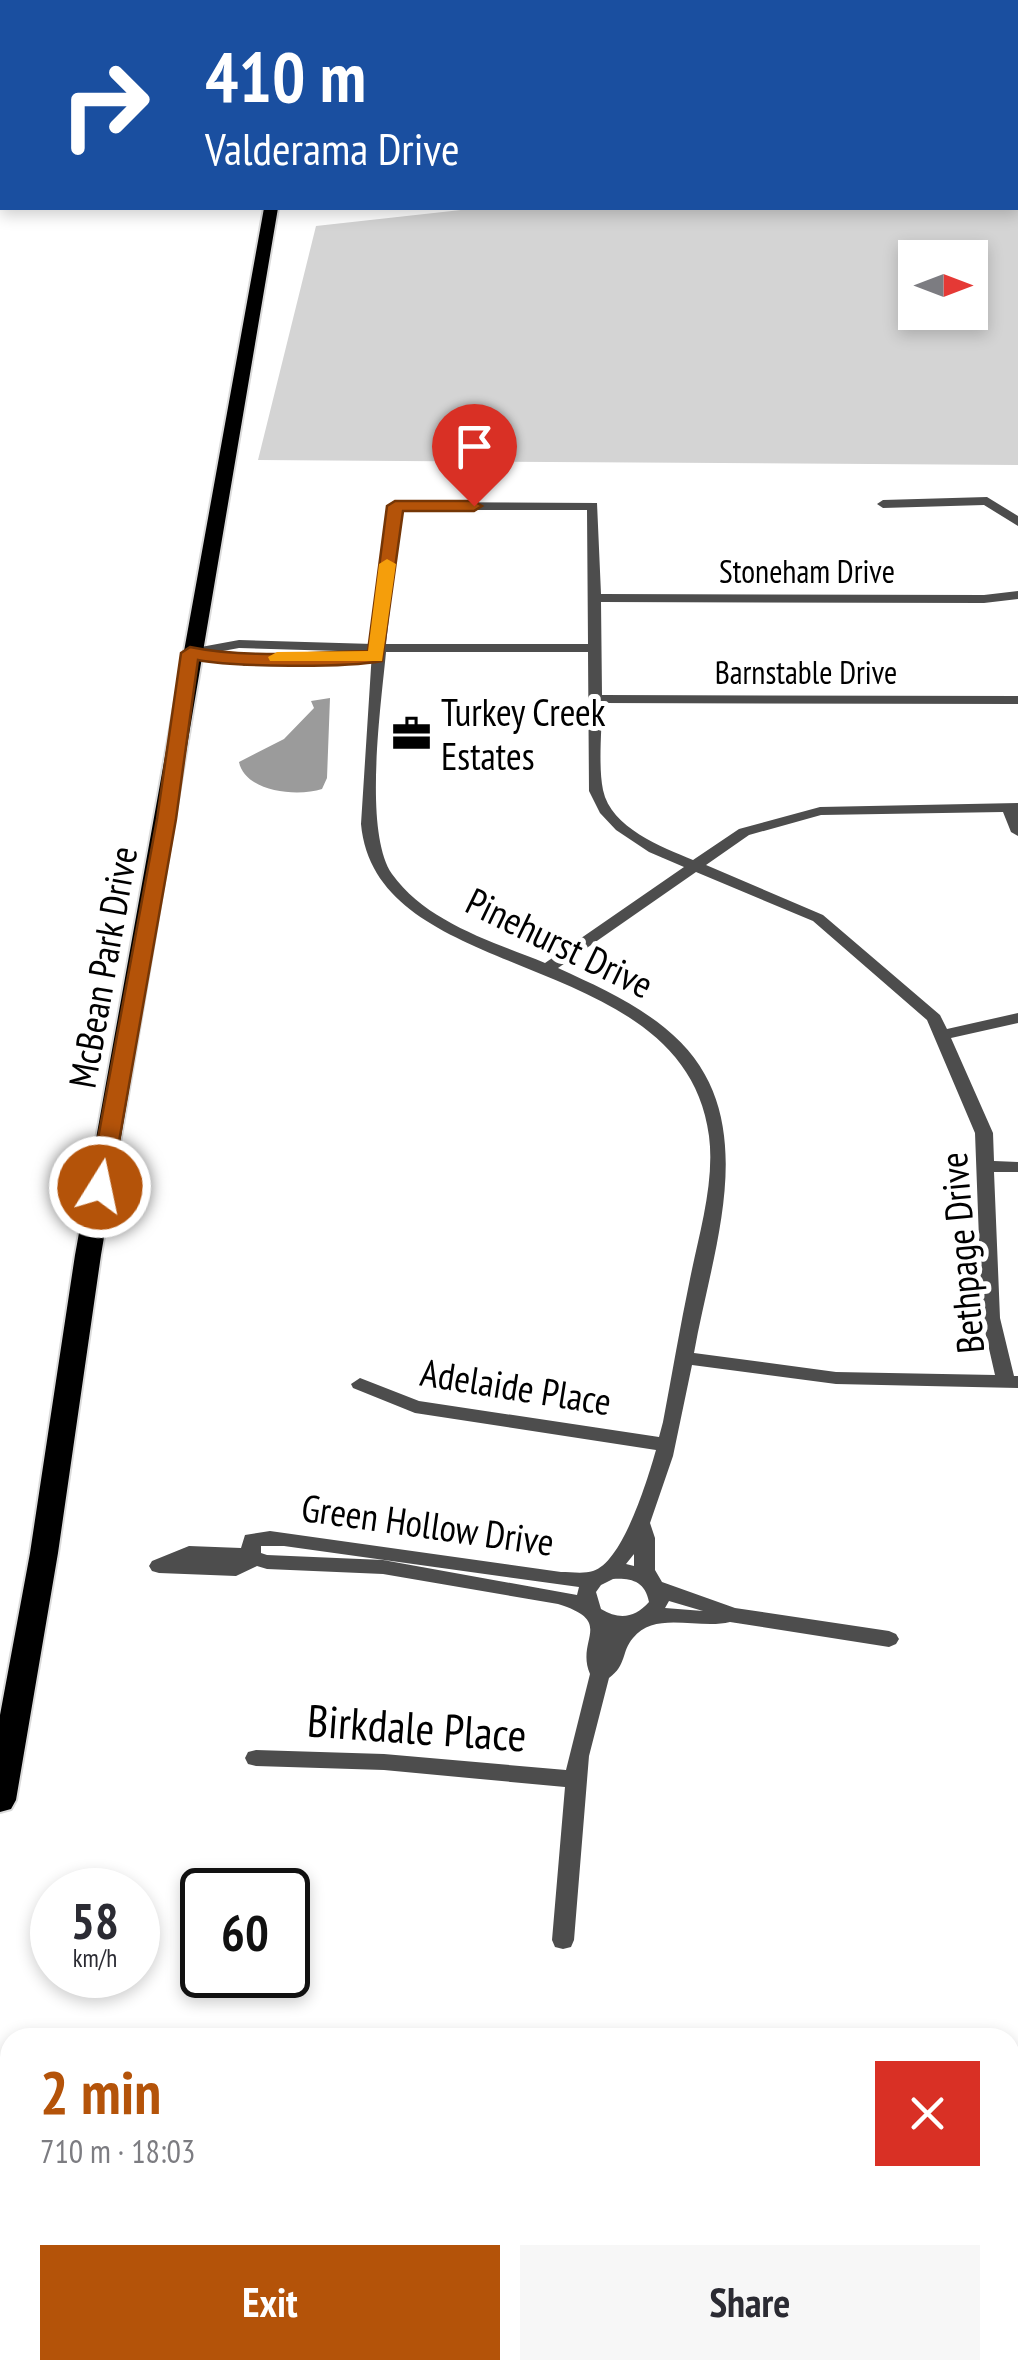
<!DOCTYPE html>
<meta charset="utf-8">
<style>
body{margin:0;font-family:"PT Sans Narrow",sans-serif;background:#f7f7f7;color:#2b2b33;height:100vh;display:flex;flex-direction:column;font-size:38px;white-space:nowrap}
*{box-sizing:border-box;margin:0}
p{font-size:32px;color:#7c7c81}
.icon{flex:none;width:55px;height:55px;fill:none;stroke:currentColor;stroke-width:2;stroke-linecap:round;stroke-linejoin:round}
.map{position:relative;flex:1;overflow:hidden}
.sheet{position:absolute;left:0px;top:2028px;width:1020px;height:352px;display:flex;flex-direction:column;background:#fff;border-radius:30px 30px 0 0;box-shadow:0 5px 15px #0003}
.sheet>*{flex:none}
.top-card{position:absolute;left:0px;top:0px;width:1020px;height:210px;box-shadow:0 5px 15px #0003;background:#1a4fa0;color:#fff;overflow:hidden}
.needle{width:65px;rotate:90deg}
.fabs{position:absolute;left:898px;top:240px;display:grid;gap:20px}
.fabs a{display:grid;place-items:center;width:90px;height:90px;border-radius:0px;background:#fff;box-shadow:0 5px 15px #0003;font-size:50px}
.speed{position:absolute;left:30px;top:1868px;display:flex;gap:20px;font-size:50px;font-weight:700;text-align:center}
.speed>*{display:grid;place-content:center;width:130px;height:130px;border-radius:50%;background:#fff;box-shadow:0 5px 15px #0003;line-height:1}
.speed small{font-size:25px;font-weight:400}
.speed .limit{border:5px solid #111;border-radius:15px;background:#fff;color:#111}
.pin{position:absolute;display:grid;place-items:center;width:85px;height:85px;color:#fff;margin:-102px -42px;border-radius:50% 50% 50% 0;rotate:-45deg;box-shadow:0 0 10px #0007}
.pin .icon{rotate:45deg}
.me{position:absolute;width:110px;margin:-55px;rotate:10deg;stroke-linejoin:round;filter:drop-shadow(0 0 8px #0008)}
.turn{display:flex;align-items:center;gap:35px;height:210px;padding:0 40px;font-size:45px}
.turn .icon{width:130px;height:130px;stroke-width:2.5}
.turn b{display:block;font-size:70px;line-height:85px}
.round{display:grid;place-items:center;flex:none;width:105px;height:105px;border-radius:0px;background:#f7f7f7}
.headline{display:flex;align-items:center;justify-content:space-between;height:170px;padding:0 40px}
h1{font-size:60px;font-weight:700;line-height:75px;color:#b45309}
.cta{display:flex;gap:20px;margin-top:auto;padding:20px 40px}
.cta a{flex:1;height:115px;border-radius:0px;background:#b45309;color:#fff;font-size:40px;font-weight:700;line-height:115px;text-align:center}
.cta a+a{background:#f7f7f7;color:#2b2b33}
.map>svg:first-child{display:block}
</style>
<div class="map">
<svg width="1018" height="2379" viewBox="0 0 1018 2379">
<rect width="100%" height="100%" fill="#fff"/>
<path fill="#d4d4d4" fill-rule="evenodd" d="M 1018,175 L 1018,465 L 258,460 L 316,226 L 479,208 L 1018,208 ZM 915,258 L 970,258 L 970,312 L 915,312 Z"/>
<path fill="#9b9b9b" d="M 330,698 L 327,778 L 322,789 C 297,797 245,792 239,762 L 284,739 L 314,708 L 311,701 Z"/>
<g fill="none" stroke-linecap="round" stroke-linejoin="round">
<defs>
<path id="major" d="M 264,208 L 278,208 L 101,1255 L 58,1553 L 16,1800 L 11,1809 L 0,1812 L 0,1715 L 30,1553 L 75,1255 Z"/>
</defs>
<use href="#major" stroke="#dbdbdb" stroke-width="4"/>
<path fill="#4d4d4d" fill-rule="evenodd" d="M 414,0 L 427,0 L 428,2 L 417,2 Z
M 766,0 L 774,0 L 775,2 L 767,2 Z
M 885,0 L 895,0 L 896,2 L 887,2 Z
M 990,0 L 1000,0 L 1001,2 L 992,2 Z
M 0,49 L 2,49 L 2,55 L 0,55 Z
M 987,497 L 1018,516 L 1018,526 L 984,505 L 883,508 L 877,504 L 883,500 Z
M 395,502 L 597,503 L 601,594 L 984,595 L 1018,591 L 1018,599 L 984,603 L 601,602 L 602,695 L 1018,696 L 1018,704 L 602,703 C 602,729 598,765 603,790 C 611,828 662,847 693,860 L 739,829 L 820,807 L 1018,803 L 1018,836 L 1011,832 L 1003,812 L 821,815 L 749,835 L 706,865 L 823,915 L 940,1015 L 947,1029 L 1018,1013 L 1018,1023 L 951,1038 L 993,1133 L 994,1161 L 1018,1162 L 1018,1172 L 994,1172 L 1000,1318 L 1014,1376 L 1018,1376 L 1018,1388 L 836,1384 L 692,1365 L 673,1456 L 650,1523 L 655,1538 L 655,1570 L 662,1582 L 735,1608 L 889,1631 L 896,1634 L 899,1639 L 896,1644 L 889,1647 L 730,1622 C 699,1630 655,1610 633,1638 C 621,1652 627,1665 609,1678 L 589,1756 L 574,1940 L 571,1947 L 563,1949 L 555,1947 L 552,1940 L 565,1787 L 384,1770 L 256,1766 L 248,1764 L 245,1758 L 248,1752 L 256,1750 L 384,1754 L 566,1770 L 590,1674 C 575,1639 616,1622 558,1604 L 383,1574 L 267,1569 L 257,1566 L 236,1576 L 159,1573 L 152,1571 L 149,1566 L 152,1561 L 189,1546 L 241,1548 L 245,1535 L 270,1531 L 561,1572 C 571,1572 584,1574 593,1571 C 623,1562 648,1478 656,1450 L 415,1413 L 353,1388 L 351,1384 L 360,1378 L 419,1401 L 659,1437 L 663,1422 C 672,1374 680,1327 690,1279 C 699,1234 715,1182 709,1136 C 684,944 376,989 361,824 L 372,652 L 239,648 L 190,657 L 183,653 L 190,649 L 239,640 L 373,644 L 389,506 ZM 401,510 L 587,510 L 588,644 L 386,644 ZM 386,652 L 588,652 L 589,791 L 600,813 L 616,830 L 649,852 L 684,867 L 545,963 C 493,942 426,922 392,874 C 363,831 381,706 386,652 ZM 696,872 L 813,921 L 927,1020 L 975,1133 L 982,1318 L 995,1375 L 836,1372 L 694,1353 C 713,1244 768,1111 665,1028 C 633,1002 595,985 558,968 ZM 261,1546 L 284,1546 L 579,1587 L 577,1595 L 383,1560 L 267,1555 L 261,1553 ZM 634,1553 L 634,1566 L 626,1564 L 634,1554 ZM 613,1579 C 631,1578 645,1581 649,1602 C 635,1618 619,1620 601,1609 L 596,1592 L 601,1585 ZM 669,1601 L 703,1611 L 665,1608 Z
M 259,653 L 317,653 L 324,657 L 317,661 L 260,661 L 244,666 L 237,662 Z"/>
<use href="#major" fill="#000" fill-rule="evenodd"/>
</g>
<path fill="#b45309" stroke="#753606" stroke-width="2.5" d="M 395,501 L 474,501 L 482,506 L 474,511 L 403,511 L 382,661 C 344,668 235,667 198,660 L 176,819 L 111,1187 L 108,1192 L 92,1192 L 89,1187 L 157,819 L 181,653 L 190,647 C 248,659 308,652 368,651 L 387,506 Z"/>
<path fill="#f59e0b" d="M 387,559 L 396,564 L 382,661 L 270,661 L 268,657 L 277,652 L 368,651 L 379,564 Z"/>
<defs>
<symbol id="office-bare" viewBox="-9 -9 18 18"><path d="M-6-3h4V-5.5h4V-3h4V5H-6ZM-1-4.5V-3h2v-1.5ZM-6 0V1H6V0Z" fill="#000" stroke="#fff" stroke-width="2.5" paint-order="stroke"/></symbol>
</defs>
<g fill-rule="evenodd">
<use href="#office-bare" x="384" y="706" width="55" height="55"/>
</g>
<g text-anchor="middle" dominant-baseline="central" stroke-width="10" stroke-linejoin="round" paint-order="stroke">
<g font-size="32" fill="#000" stroke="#fff">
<text x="807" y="571">Stoneham Drive</text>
<text x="806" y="672">Barnstable Drive</text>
</g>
<g font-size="38" fill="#000" stroke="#fff" text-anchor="start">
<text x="441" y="711">Turkey Creek<tspan x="441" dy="44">Estates</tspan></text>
</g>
<g font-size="38" fill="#000" stroke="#fff">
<text transform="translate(560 942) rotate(26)">Pinehurst Drive</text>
<text transform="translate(102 967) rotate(-80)">McBean Park Drive</text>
<text transform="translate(961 1253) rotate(-95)">Bethpage Drive</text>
<text transform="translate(516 1386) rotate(9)">Adelaide Place</text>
<text transform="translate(428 1524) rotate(8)">Green Hollow Drive</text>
</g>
<g font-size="45" fill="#000" stroke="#fff">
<text transform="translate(417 1727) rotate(4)">Birkdale Place</text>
</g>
</g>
</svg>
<div class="fabs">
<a><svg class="needle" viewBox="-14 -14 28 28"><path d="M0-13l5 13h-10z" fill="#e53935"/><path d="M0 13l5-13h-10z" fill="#7c7c81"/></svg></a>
</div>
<div class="speed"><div>58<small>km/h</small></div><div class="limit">60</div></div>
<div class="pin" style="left:474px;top:506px;background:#d93025"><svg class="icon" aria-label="arrive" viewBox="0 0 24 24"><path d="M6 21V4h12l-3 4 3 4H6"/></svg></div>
<svg class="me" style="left:100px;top:1187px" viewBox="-20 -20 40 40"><circle r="17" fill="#b45309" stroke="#fff" stroke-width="3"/><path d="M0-11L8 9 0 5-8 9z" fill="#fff"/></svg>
<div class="top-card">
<div class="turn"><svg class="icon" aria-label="right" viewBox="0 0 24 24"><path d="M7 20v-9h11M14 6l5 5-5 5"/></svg><div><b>410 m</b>Valderama Drive</div></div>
</div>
<section class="sheet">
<div class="headline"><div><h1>2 min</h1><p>710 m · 18:03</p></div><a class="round" style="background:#d93025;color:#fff"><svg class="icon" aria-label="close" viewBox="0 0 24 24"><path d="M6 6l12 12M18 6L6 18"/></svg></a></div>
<div class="cta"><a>Exit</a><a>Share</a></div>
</section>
</div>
